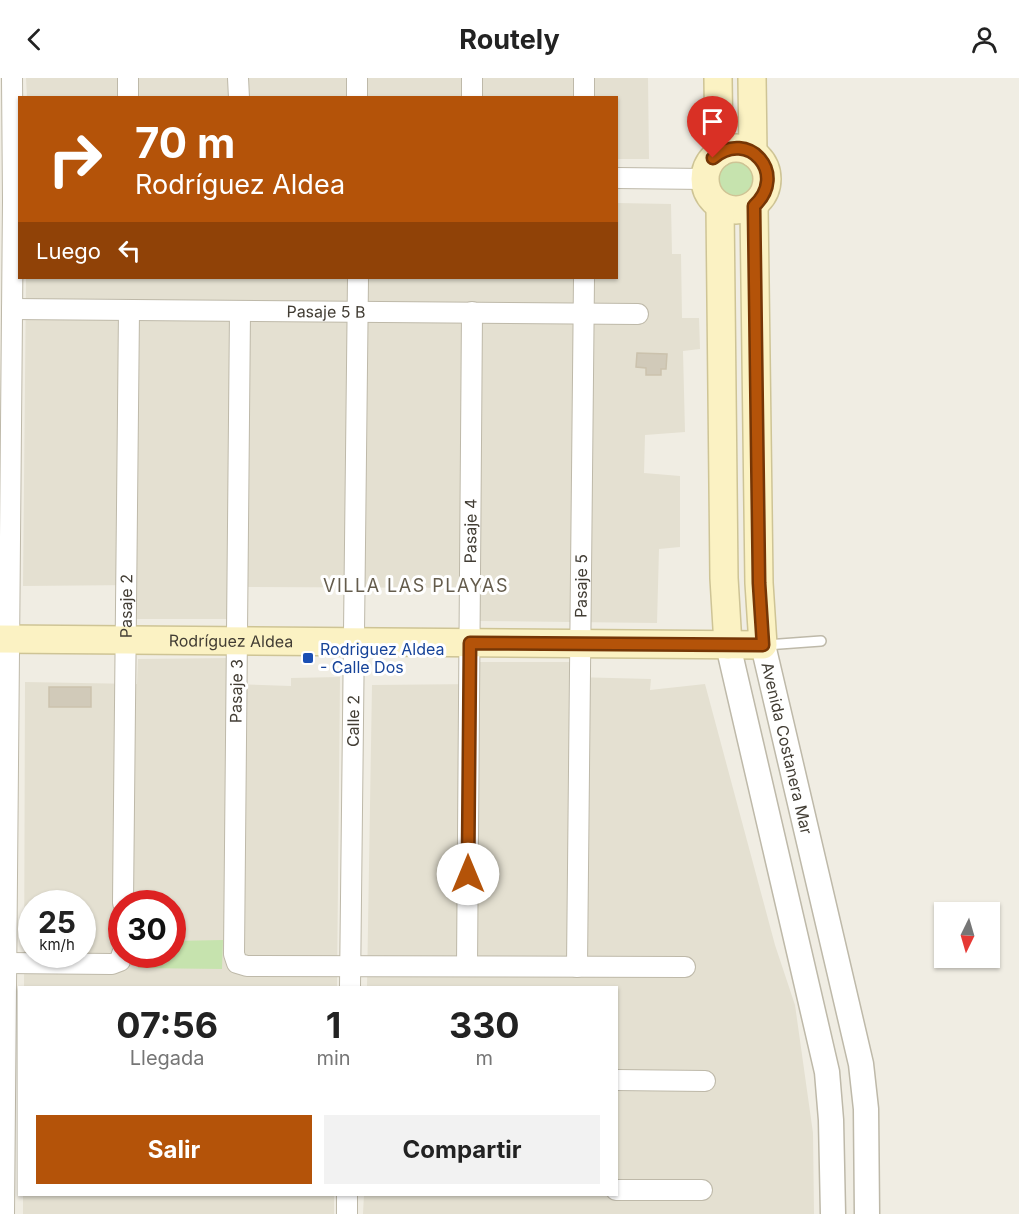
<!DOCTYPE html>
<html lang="es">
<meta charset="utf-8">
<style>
body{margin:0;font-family:Inter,sans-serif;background:#f2f2f2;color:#222;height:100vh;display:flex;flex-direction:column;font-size:22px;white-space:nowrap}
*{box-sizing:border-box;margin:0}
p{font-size:20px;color:#767676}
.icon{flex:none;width:33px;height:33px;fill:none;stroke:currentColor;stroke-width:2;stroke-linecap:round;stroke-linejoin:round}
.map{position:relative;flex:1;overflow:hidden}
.sheet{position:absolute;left:18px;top:908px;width:600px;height:210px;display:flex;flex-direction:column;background:#fff;border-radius:0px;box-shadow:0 2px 4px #0004}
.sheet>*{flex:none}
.banner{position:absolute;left:18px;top:18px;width:600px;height:183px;border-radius:0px;box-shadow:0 2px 4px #0004;background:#b45309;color:#fff;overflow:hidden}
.needle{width:39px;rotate:185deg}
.tools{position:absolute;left:934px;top:824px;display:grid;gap:12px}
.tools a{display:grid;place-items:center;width:66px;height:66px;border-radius:0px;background:#fff;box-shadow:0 2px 4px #0004;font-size:30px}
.speed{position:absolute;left:18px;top:812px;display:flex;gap:12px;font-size:30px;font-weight:700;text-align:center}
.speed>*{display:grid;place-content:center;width:78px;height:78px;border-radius:50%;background:#fff;box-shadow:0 2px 4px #0004;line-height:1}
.speed small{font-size:15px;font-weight:400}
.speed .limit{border:9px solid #d22;background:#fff;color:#111}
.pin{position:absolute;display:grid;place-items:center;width:51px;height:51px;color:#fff;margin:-62px -26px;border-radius:50% 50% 50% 0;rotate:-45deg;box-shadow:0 0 6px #0007}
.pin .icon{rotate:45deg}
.me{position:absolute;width:66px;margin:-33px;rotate:0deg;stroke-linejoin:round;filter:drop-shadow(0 0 4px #0008)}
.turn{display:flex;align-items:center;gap:21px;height:126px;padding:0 18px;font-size:27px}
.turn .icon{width:78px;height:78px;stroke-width:2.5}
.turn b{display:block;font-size:42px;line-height:51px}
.then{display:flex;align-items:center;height:57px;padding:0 18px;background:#0003;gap:12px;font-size:22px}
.eta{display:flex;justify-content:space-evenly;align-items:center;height:102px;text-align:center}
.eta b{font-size:36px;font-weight:700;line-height:42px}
.action{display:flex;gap:12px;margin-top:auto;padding:12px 18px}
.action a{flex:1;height:69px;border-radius:0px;background:#b45309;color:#fff;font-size:24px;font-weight:700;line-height:69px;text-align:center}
.action a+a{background:#f2f2f2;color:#222}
header{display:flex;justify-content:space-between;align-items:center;height:78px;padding:0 18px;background:#fff;font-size:27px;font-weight:700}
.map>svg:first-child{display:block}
</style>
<header><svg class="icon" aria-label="back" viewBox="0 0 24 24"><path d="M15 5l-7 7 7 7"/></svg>Routely<svg class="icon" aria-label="person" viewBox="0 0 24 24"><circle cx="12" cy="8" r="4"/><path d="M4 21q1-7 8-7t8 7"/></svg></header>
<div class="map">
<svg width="1019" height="1136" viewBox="0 0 1019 1136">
<rect width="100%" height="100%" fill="#f0ede3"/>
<path fill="#e4e0d1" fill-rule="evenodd" d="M 26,0 L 648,0 L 649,81 L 617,81 L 616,20 L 27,20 Z
M 617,125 L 671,126 L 672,176 L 681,176 L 682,240 L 699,240 L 700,271 L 683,273 L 685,354 L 645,357 L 644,395 L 680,398 L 680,469 L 659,471 L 657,545 L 477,543 L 477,510 L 231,509 L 231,541 L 135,541 L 136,507 L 23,508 L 26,200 L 616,200 Z
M 231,580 L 230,606 L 291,608 L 291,600 L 340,599 L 337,909 L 24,909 L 25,604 L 137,606 L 138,581 ZM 32,825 L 82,825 L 82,876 L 32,876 ZM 122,825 L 172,825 L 172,876 L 122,876 Z
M 480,584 L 573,584 L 573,599 L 651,601 L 650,612 L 705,606 L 775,867 L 795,927 L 813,1055 L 814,1136 L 363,1136 L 364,1116 L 616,1116 L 616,909 L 367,909 L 372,607 L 479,606 Z
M 23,1116 L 334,1116 L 334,1136 L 23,1136 Z"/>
<path fill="#c6e3ae" d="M714 102a22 22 0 1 1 44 0a22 22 0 1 1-44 0Z
M 223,862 L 222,891 L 138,890 L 137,876 L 172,876 L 173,863 Z"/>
<path fill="#d1cab9" stroke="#cbc2ad" stroke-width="1.5" d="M 637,275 L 667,276 L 666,291 L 661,291 L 661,297 L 646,297 L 646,290 L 636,289 Z
M 49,609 L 91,609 L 91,629 L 49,629 Z"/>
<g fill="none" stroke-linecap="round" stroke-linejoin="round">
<defs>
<path id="service" d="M 766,567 L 821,563"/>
<g id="minor">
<path d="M 128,0 L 128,20"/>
<path d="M 238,0 L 239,20"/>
<path d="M 357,0 L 357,20"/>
<path d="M 472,0 L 472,20"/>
<path d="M 584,0 L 584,20"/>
<path d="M 616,100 L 705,101"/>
<path id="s1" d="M 12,231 L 638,236"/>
<path d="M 240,233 L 234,876 L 237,885 L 247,888 L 685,889"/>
<path id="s2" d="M 123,825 L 129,232"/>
<path d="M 6,885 L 112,886 L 120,883 L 122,876"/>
<path id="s3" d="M 467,888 L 472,234"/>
<path id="s4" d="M 577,889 L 584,200"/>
<path id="s5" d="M 350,909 L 358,200"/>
<path d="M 616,1002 L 705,1003"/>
<path d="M 616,1112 L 702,1112"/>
<path d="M 4,1136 L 13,123 L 12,0"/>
<path d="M 347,1136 L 347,1116"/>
</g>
<g id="tertiary">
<path d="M 728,567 L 827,994 L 831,1042 L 833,1136"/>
<path id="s6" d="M 763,567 L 861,986 L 866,1031 L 867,1136"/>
</g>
<g id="secondary">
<path d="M 718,0 L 719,75"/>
<path d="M 752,0 L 753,75"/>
<circle cx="736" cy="101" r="31"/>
<path d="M 720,128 L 724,500 L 728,567"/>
<path id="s7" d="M 0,561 L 763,567 L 759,505 L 754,128"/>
</g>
</defs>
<use href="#service" stroke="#beb9a9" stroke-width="12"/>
<use href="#minor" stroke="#beb9a9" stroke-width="22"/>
<use href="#tertiary" stroke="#beb9a9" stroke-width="27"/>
<use href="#secondary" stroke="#cec495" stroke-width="30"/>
<use href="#service" stroke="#fff" stroke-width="9"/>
<use href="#minor" stroke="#fff" stroke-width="20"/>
<use href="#tertiary" stroke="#fff" stroke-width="24"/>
<use href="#secondary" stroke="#fbf2c3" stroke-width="27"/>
</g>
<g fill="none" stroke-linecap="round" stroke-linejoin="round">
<defs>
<path id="route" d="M 468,796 L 470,565 L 763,567 L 759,505 L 754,128 C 789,96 748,50 713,80"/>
</defs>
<use href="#route" stroke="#753606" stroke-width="15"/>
<use href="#route" stroke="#b45309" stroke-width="10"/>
</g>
<rect fill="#1a4fb4" stroke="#fff" stroke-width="2" x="302" y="574" width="12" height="12" rx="3"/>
<g text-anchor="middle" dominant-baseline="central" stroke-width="6" stroke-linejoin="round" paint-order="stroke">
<g font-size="16" fill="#423d34" stroke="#fff">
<text stroke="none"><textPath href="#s1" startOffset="314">Pasaje 5 B</textPath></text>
<text stroke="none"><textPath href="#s3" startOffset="435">Pasaje 4</textPath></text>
<text stroke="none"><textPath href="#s4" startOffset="381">Pasaje 5</textPath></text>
<text stroke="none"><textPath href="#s2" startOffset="297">Pasaje 2</textPath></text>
<text stroke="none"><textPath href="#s7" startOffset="231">Rodríguez Aldea</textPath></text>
<text transform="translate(236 613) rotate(-89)">Pasaje 3</text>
<text stroke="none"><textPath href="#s5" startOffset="266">Calle 2</textPath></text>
<text stroke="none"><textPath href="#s6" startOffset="106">Avenida Costanera Mar</textPath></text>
</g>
<g font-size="16" fill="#164399" stroke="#fff" text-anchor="start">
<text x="320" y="571">Rodriguez Aldea<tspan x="320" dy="18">- Calle Dos</tspan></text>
</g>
<g font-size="18" letter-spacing="1.5" fill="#645c4c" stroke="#fff">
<text x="416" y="507">VILLA LAS PLAYAS</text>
</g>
</g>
</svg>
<div class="tools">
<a><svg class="needle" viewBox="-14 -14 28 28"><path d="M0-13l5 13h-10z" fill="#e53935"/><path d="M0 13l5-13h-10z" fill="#767676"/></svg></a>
</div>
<div class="speed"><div>25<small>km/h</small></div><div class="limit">30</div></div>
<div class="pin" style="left:713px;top:80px;background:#d93025"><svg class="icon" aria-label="arrive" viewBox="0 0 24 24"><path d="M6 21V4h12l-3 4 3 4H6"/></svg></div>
<svg class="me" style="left:468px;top:796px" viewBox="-20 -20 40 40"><circle r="19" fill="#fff"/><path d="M0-13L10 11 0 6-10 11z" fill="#b45309"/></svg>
<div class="banner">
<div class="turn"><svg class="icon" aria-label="right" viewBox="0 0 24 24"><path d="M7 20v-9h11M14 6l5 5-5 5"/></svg><div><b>70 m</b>Rodríguez Aldea</div></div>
<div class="then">Luego<svg class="icon" aria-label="left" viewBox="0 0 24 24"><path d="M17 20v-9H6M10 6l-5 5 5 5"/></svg></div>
</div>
<section class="sheet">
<div class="eta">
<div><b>07:56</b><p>Llegada</p></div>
<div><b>1</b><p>min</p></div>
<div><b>330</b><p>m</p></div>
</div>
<div class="action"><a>Salir</a><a>Compartir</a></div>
</section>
</div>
